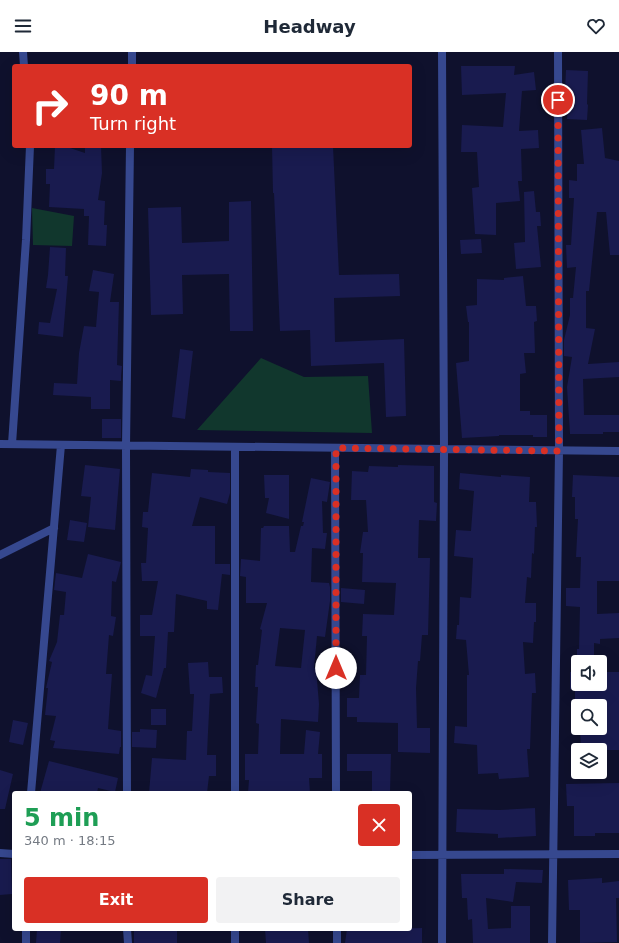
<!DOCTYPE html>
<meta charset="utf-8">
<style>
body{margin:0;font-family:"DejaVu Sans",sans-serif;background:#f2f2f3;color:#1f2937;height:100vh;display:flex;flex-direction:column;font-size:15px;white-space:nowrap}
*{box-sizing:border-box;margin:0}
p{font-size:13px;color:#747a83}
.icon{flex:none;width:22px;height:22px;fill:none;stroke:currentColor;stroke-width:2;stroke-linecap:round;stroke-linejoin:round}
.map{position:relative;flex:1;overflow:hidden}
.sheet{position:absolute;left:12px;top:739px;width:400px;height:140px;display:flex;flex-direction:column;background:#fff;border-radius:4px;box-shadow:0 4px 16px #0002}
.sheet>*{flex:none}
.guide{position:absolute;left:12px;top:12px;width:400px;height:84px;border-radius:4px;box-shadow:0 4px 16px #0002;background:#d93025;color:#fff;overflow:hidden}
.tools{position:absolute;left:571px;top:603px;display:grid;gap:8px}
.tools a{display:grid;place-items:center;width:36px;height:36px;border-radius:4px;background:#fff;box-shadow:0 4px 16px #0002;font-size:20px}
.pin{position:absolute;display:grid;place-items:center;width:34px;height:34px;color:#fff;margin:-17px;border:2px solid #fff;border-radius:50%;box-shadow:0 1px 4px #0007}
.me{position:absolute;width:44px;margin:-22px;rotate:0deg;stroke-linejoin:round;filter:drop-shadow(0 0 3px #0008)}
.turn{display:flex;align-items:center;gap:14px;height:84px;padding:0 12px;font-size:18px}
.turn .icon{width:52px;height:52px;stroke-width:2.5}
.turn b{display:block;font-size:28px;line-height:34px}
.round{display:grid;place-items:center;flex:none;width:42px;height:42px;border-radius:4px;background:#f2f2f3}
.summary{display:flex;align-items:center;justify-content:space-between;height:68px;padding:0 12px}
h1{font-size:24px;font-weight:700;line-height:30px;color:#1e9e55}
.button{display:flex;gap:8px;margin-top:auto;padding:8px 12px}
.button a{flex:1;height:46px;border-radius:4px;background:#d93025;color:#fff;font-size:16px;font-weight:700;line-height:46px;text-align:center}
.button a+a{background:#f2f2f3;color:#1f2937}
header{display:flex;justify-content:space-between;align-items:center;height:52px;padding:0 12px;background:#fff;font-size:18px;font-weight:700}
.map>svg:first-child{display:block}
</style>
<header><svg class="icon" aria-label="menu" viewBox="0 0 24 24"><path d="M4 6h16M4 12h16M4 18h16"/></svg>Headway<svg class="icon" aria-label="heart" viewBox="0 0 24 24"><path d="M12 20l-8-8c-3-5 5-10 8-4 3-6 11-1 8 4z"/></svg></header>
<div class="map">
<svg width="619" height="891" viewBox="0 0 619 891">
<rect width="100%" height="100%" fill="#0f112d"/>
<path fill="#11372d" d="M 32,156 L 74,164 L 72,194 L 33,193 Z
M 261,306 L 304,325 L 368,324 L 372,381 L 197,378 Z"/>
<path fill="#191b4f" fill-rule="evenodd" d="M 461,14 L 515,14 L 514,23 L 534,20 L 536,38 L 522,39 L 519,79 L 538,78 L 539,96 L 521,97 L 522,129 L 518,129 L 520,149 L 496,151 L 496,183 L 475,182 L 472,136 L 479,135 L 477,100 L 461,100 L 462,73 L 503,75 L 506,41 L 462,43 Z
M 566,18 L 588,19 L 587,52 L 588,53 L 587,68 L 567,67 L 569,40 L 565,40 Z
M 602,76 L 605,106 L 619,109 L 619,203 L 610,203 L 606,160 L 597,160 L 589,239 L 586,239 L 586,276 L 595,277 L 588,312 L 619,310 L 619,325 L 583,327 L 584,363 L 619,363 L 619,380 L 603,380 L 603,382 L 570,382 L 567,335 L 572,305 L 564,304 L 564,288 L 570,263 L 570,246 L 573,246 L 576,215 L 567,216 L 566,193 L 571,193 L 574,146 L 569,146 L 569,128 L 577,129 L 577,112 L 584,112 L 581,78 Z
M 55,94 L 64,94 L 85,101 L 85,94 L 101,94 L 102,121 L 98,148 L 105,149 L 104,173 L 107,173 L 106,194 L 88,193 L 89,164 L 84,164 L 84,157 L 49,155 L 50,132 L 46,132 L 46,117 L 54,117 Z
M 272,94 L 333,94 L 339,223 L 399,222 L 400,244 L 334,246 L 335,290 L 404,287 L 406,364 L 386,365 L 384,311 L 311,314 L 310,278 L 280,279 L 274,141 L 273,141 Z
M 534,139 L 536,160 L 540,160 L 541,174 L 537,174 L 541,215 L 516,217 L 514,191 L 525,190 L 524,140 Z
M 251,149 L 253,279 L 230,279 L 229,222 L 182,223 L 183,262 L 151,263 L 148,156 L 181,155 L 182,191 L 229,189 L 229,150 Z
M 481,187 L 482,201 L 461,202 L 460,188 Z
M 50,195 L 66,196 L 65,224 L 68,224 L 63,285 L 38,282 L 39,270 L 50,271 L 57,237 L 46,236 L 48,223 Z
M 93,218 L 114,222 L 110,250 L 119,250 L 117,313 L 122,314 L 121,324 L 121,329 L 110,328 L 110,357 L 91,357 L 91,345 L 53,343 L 54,331 L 77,332 L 79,301 L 84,274 L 96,275 L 99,240 L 89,239 Z
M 523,224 L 526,254 L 536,254 L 537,269 L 534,270 L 535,301 L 524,301 L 526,321 L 520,322 L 520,359 L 530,359 L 530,363 L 547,363 L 547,385 L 533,385 L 533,383 L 499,383 L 499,384 L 462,386 L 456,311 L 469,309 L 469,270 L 468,270 L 466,254 L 477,253 L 477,227 L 504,228 L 504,226 Z
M 180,297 L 193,299 L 185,367 L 172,365 Z
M 102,367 L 121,367 L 121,386 L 102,386 Z
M 85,413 L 120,417 L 115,478 L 88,475 L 91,445 L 81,444 Z
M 398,413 L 434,414 L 434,450 L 437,451 L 436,469 L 419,468 L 418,506 L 430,506 L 428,583 L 422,583 L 420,609 L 418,609 L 416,636 L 417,676 L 430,676 L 430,701 L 398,700 L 398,671 L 357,670 L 357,665 L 347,665 L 347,646 L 359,646 L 360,623 L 366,623 L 367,584 L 362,584 L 363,562 L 394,563 L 396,531 L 362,530 L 363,501 L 360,501 L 363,480 L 368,480 L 366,448 L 351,448 L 352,419 L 368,420 L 369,414 L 398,415 Z
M 191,417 L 208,418 L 208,420 L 230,421 L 230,441 L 227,452 L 200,445 L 192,474 L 215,474 L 215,512 L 230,512 L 230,523 L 222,522 L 218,558 L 207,557 L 207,549 L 176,542 L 174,580 L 168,580 L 166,616 L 164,616 L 156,646 L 141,641 L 146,623 L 152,624 L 155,584 L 140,584 L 140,563 L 152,563 L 158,529 L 142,529 L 141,511 L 146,511 L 148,476 L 142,475 L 143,460 L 148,460 L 152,421 L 190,425 Z
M 460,421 L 501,425 L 501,423 L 530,425 L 529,450 L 536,450 L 537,475 L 535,475 L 534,502 L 532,501 L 531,526 L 527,525 L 525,551 L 536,551 L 536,570 L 534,570 L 533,591 L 523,590 L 525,622 L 535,621 L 536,641 L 532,641 L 530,697 L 527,697 L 529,725 L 499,727 L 498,721 L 478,722 L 477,693 L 454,691 L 455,674 L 467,675 L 467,623 L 469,623 L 466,588 L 456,587 L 457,573 L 459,573 L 460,545 L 471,546 L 473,506 L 454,504 L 456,478 L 471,479 L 474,439 L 459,437 Z
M 264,423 L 289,423 L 289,467 L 266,461 L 269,446 L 265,446 Z
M 573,423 L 619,425 L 619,529 L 597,529 L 597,562 L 619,561 L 619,586 L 600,587 L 600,592 L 594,591 L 594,610 L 578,610 L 578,632 L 600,632 L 600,620 L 619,620 L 619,698 L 581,698 L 580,676 L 600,676 L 600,654 L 578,654 L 578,660 L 575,660 L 575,637 L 570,637 L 570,620 L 577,620 L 577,597 L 579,597 L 580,555 L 566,554 L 566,536 L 580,536 L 581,505 L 576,505 L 578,467 L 575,467 L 575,445 L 572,445 Z
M 311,426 L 330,430 L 327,450 L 322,449 L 323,481 L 327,481 L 325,497 L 312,496 L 311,530 L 329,531 L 330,535 L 330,549 L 325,585 L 317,584 L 314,616 L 316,616 L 319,652 L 318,670 L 281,667 L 280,702 L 304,702 L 306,678 L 320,680 L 318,702 L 322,702 L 322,726 L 309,726 L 310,741 L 248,741 L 249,728 L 245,728 L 245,702 L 258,702 L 259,672 L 256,671 L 258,635 L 255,635 L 256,613 L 258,613 L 262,578 L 260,577 L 267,551 L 246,551 L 246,525 L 240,524 L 241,507 L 260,509 L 261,476 L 263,476 L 264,474 L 289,474 L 290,500 L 295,500 L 301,474 L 303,474 L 304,470 L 302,470 ZM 280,576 L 305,578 L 301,616 L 275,614 Z
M 70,468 L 87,471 L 84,490 L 67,488 Z
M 88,502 L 121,510 L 116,530 L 112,529 L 111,564 L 116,565 L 113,584 L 109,583 L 106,622 L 112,622 L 108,677 L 121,679 L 121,695 L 120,695 L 119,702 L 53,696 L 55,689 L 50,688 L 56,664 L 45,663 L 48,636 L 46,636 L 52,610 L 49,609 L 57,590 L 60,563 L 64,563 L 66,540 L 54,538 L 56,521 L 82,526 Z
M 341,536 L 365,538 L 364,552 L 341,550 Z
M 208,610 L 209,625 L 222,625 L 223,641 L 210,642 L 208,680 L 207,703 L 216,703 L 216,724 L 209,724 L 207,741 L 149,741 L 152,706 L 186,708 L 187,679 L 192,679 L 194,642 L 190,642 L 188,611 Z
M 151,657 L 166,657 L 166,673 L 151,673 Z
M 13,668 L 28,671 L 23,693 L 9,690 Z
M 140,677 L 157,678 L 156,696 L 132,695 L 132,680 L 140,680 Z
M 347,702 L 391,702 L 390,741 L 372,741 L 372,719 L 347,719 Z
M 49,709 L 118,726 L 115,740 L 98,736 L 97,741 L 40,741 Z
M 0,718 L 13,722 L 5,757 L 0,757 Z
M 619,731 L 619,781 L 595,781 L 595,784 L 574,784 L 574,754 L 567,754 L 566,732 Z
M 535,756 L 536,784 L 498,786 L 498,782 L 456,780 L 457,757 L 499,758 Z
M 0,807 L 11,807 L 12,842 L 0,843 Z
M 504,817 L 543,818 L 542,831 L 516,830 L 513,850 L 486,846 L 488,877 L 511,876 L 511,854 L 530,854 L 530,891 L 473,891 L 472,867 L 468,868 L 467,846 L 462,846 L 461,822 L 504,822 Z
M 602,826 L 602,831 L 619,829 L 619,846 L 616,846 L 617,890 L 580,891 L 580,858 L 569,858 L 568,828 Z
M 422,876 L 422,891 L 345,891 L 347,877 L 360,878 Z
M 37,877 L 61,877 L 60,891 L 36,891 Z
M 148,877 L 177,878 L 177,891 L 134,891 L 134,878 L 148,878 Z
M 265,877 L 308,877 L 309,891 L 266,891 Z"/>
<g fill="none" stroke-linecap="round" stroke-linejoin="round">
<path stroke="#36488f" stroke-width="8" d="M 23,0 L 24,14
M 442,0 L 444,398 L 442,891
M 132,14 L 132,0
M 0,392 L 619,399
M 12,392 L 26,188 L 30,94
M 335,396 L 336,741
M 0,503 L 54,476
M 31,741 L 61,393
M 127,741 L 126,394 L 130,94
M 235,741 L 235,395
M 0,801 L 14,802
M 410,803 L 619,802
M 26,877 L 26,891
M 127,877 L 128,891
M 235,877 L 235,891
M 337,877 L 337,891
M 552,891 L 559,399 L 558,0"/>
</g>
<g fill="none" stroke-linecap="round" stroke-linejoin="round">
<path stroke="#d93025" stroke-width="7" stroke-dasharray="0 12.6" d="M 336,616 L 336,396 L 559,399 L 558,48"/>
</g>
</svg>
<div class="tools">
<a><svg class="icon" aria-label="sound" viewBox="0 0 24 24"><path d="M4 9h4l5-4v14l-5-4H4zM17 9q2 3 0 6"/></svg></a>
<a><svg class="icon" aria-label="search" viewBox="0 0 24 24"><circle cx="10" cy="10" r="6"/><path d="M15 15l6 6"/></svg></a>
<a><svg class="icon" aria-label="layers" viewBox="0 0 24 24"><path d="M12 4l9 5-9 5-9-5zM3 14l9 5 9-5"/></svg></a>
</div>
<div class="pin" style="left:558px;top:48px;background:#d93025"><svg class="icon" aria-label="arrive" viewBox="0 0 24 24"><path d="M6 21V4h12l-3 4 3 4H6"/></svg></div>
<svg class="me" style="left:336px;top:616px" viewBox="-20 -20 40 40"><circle r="19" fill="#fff"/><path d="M0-13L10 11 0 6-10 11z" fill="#d93025"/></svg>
<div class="guide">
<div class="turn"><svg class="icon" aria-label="right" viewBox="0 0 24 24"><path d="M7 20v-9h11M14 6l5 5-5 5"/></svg><div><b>90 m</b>Turn right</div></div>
</div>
<section class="sheet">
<div class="summary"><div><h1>5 min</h1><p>340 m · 18:15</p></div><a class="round" style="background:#d93025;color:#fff"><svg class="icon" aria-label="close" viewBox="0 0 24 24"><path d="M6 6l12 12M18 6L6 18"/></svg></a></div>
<div class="button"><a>Exit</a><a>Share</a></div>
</section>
</div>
